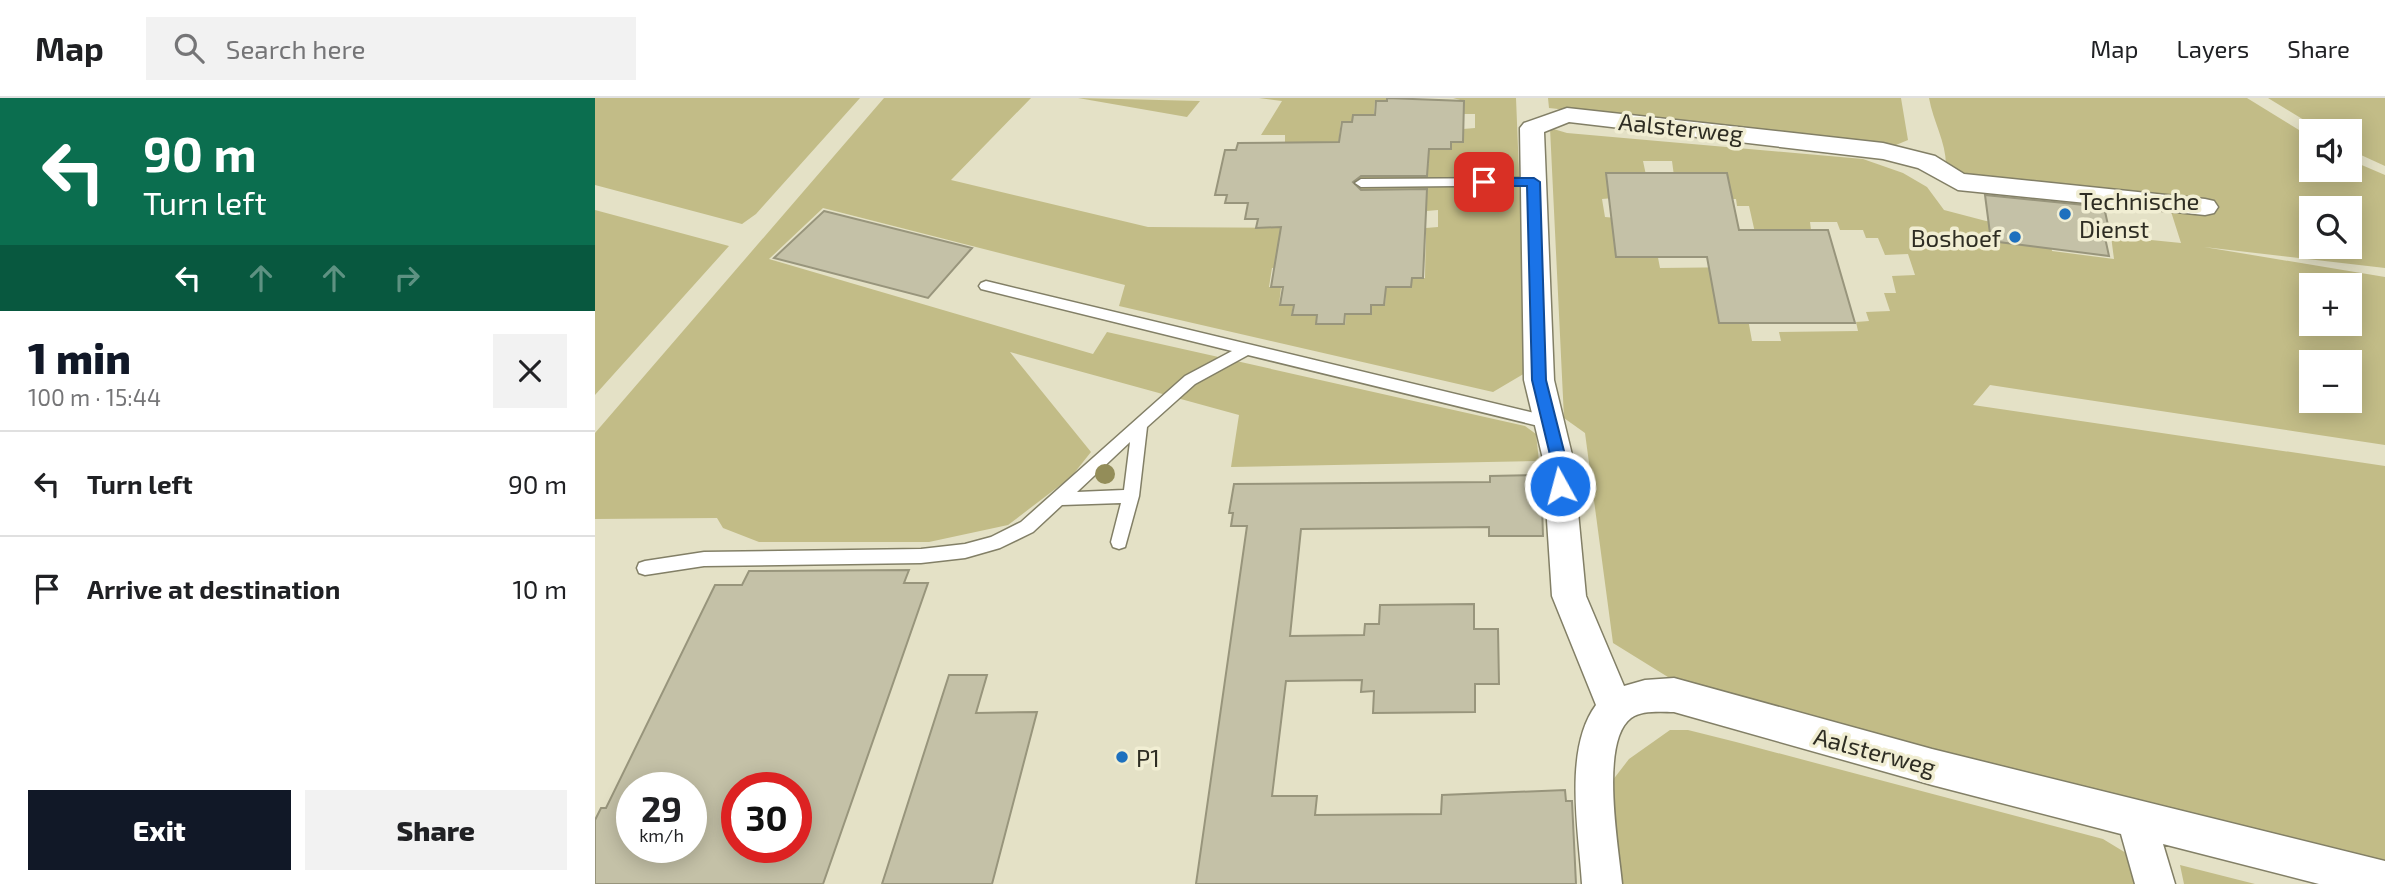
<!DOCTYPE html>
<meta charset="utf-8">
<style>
body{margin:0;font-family:"Exo 2",sans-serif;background:#f2f2f2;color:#202124;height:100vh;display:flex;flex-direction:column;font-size:26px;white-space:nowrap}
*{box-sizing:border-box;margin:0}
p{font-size:23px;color:#757577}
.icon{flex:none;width:38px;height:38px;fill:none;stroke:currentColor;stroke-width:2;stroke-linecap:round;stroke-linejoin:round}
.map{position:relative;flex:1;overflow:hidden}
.panel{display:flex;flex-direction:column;background:#fff;width:595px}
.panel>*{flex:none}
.top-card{background:#0b6e4f;color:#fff;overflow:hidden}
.controls{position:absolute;left:1704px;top:21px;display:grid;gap:14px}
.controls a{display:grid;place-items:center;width:63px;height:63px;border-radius:0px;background:#fff;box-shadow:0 4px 18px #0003;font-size:35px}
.speed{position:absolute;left:21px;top:674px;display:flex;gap:14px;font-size:35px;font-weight:700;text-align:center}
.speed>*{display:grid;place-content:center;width:91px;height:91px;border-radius:50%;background:#fff;box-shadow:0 4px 18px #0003;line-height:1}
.speed small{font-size:18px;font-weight:400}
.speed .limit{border:10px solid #d22;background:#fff;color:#111}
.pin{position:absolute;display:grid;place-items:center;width:60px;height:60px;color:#fff;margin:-30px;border-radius:14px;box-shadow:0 4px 10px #0006}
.me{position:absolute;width:77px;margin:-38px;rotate:353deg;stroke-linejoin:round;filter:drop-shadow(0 0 5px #0008)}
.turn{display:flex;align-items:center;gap:24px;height:147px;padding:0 28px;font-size:32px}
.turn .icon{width:91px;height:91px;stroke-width:2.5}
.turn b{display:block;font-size:49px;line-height:60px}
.lanes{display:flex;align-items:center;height:66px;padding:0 28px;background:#0003;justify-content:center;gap:35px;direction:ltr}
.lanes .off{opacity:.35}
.round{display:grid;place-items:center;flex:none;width:74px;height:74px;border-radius:0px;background:#f2f2f2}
.headline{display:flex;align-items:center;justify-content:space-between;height:119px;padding:0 28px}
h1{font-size:42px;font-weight:800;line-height:52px;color:#111827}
.cta{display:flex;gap:14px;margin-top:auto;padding:14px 28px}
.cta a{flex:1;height:80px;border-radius:0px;background:#111827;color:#fff;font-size:28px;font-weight:800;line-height:80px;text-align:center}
.cta a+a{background:#f2f2f2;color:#202124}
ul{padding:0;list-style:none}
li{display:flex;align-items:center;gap:21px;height:105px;padding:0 28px;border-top:2px solid #e0e0e0}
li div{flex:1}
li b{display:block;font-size:26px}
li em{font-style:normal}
header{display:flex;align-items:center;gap:42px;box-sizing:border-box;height:98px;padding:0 35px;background:#fff;border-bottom:2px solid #e0e0e0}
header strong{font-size:33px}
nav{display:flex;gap:38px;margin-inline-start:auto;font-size:24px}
.search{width:490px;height:63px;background:#f2f2f2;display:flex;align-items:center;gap:18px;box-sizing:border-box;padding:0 24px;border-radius:0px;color:#757577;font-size:26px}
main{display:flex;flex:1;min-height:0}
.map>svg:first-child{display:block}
</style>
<header>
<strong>Map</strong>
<div class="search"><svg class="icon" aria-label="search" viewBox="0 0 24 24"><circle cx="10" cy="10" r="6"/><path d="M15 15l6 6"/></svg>Search here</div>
<nav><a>Map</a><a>Layers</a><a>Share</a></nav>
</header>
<main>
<section class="panel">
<div class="top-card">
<div class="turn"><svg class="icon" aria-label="left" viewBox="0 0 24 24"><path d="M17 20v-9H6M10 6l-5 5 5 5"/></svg><div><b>90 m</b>Turn left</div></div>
<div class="lanes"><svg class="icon" aria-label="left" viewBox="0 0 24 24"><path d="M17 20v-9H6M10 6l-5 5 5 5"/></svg><svg class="icon off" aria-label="ahead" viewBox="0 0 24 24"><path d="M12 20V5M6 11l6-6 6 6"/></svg><svg class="icon off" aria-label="ahead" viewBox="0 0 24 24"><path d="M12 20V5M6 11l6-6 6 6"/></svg><svg class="icon off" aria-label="right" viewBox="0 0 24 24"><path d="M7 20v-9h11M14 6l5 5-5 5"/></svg></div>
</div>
<div class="headline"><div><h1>1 min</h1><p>100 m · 15:44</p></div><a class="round"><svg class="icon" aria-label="close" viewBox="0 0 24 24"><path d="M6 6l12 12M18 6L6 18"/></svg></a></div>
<ul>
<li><svg class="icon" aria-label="left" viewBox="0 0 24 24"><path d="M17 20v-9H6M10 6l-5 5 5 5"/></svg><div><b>Turn left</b></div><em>90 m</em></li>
<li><svg class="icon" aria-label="arrive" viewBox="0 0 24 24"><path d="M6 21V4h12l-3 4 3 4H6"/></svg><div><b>Arrive at destination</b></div><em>10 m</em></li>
</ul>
<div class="cta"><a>Exit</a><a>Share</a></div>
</section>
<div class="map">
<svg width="1790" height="786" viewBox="0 0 1790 786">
<rect width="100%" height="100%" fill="#e4e1c6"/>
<path fill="#c2bc87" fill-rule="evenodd" d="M 0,0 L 265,0 L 161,116 L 147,126 L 0,87 Z
M 289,0 L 436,0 L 356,82 L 553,129 L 732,130 L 690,169 L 677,170 L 674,189 L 686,190 L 684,207 L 698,208 L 696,218 L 721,217 L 721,227 L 750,227 L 751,217 L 776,216 L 777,207 L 790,207 L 791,190 L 816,190 L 817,181 L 830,180 L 831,130 L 843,129 L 843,112 L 749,120 L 753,74 L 834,66 L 834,51 L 857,51 L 857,45 L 868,44 L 868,31 L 880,30 L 880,16 L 869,16 L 869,3 L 858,0 L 921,0 L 932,274 L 898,294 L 524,208 L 530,187 L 228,110 L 174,161 L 498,256 L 512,234 L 930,328 L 941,336 L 944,363 L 636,369 L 644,317 L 415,254 L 496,354 L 476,379 L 413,427 L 334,444 L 164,444 L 128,430 L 122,420 L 0,421 L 0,335 Z
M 483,0 L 605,3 L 592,19 Z
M 791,0 L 791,3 L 780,3 L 779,16 L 758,16 L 757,23 L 746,23 L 741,65 L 712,44 L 690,44 L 690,37 L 666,37 L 687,3 L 664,0 Z
M 953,0 L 1306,0 L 1313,42 L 1301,47 L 954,10 Z
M 1334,0 L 1652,0 L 1717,40 L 1717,72 L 1755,72 L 1755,62 L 1790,77 L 1790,170 L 1609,149 L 1790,179 L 1790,347 L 1395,287 L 1378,307 L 1790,368 L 1790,768 L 1081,584 L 1018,545 L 990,335 L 969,320 L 955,30 L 972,35 L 1268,61 L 1308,75 L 1332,89 L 1349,112 L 1391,123 L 1453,130 L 1457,153 L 1519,161 L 1516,138 L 1586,145 L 1572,101 L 1367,77 L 1351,67 C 1351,44 1338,23 1334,0 ZM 1048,63 L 1077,63 L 1079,78 L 1129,101 L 1141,101 L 1142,108 L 1154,108 L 1165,157 L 1193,132 L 1216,132 L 1215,124 L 1242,124 L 1245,132 L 1268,132 L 1271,140 L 1283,140 L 1290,157 L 1313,156 L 1320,177 L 1297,178 L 1301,195 L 1289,195 L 1295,213 L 1271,214 L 1274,223 L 1261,224 L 1263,233 L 1184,234 L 1186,243 L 1157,243 L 1153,221 L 1153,169 L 1065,170 L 1060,144 L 1021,120 L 1010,119 L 1007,101 L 1019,100 L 1051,77 ZM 1717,110 L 1755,110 L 1755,149 L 1717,149 ZM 1717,187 L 1755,187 L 1755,226 L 1717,226 ZM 1717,264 L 1755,264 L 1755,303 L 1717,303 Z
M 1673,0 L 1790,0 L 1790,68 L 1755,52 L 1755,33 L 1727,33 Z
M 0,112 L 134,148 L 0,297 Z
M 1075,632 L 1093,632 L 1141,644 L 1508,741 L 1531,755 L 1540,786 L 1018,786 L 1014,687 L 1034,661 Z
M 1585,767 L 1660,786 L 1589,786 Z"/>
<path fill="#c4c1a7" stroke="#98957c" stroke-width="2" fill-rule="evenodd" d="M 792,0 L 869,3 L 868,44 L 856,44 L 856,51 L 834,51 L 832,78 L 766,78 L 758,84 L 766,92 L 832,91 L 828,180 L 817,180 L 816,189 L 791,189 L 789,207 L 776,207 L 776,216 L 750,216 L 749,226 L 721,226 L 722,217 L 697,217 L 699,207 L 685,207 L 688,189 L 676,189 L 686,129 L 661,130 L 663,121 L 650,121 L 653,105 L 630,105 L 632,97 L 620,97 L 630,52 L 641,52 L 643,45 L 744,44 L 747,24 L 757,24 L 758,17 L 780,17 L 781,3 L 792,3 Z
M 1011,75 L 1132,75 L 1144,132 L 1233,132 L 1260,225 L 1124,225 L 1112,159 L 1021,159 Z
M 1390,97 L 1509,109 L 1515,136 L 1509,135 L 1514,158 L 1396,143 Z
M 229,113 L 377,150 L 333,200 L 179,160 Z
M 946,377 L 948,438 L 894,438 L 894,429 L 706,431 L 695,538 L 769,537 L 770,526 L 784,526 L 785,507 L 879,506 L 879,531 L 903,531 L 904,586 L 880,586 L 880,614 L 778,615 L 779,593 L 766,594 L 767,582 L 691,583 L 677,698 L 722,698 L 720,717 L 846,716 L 847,697 L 970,692 L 971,703 L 977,703 L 981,786 L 601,786 L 652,428 L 636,428 L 638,415 L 634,415 L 639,386 L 895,384 L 895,378 Z
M 314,472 L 309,485 L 333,485 L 228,786 L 0,786 L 0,722 L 6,710 L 11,710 L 120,487 L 147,487 L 154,473 ZM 37,690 L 96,690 L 96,749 L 37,749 ZM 142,690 L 201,690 L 201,749 L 142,749 Z
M 354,577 L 392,577 L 381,615 L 442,614 L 397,786 L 287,786 Z"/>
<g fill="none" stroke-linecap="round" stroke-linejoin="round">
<defs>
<path id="lane" d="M 938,80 L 944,84 L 942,87 L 766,89 L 760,85 L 766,81 Z
M 391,183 L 952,318 L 960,324 L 952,330 L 653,257 L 600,286 L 552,329 L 544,398 L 530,449 L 524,451 L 518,449 L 516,444 L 526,405 L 467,407 L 438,434 L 405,450 L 370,460 L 326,465 L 109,468 L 50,477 L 44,475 L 42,470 L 44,465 L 50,463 L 109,454 L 326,451 L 370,446 L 396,439 L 426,424 L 590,278 L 637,253 L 386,191 L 384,188 L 386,185 ZM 535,344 L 529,392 L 482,394 Z"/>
<path id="street" d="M 972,10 L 1288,45 L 1340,58 L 1369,76 L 1610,101 L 1619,103 L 1623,109 L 1619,115 L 1610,117 L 1363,92 L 1323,70 L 1288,61 L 974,24 L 949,34 L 959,282 L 978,361 L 991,498 L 1029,588 L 1050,582 L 1079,580 L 1337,651 L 1790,763 L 1790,786 L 1724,786 L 1568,746 L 1580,786 L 1540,786 L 1526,736 L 1337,687 L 1079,614 C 1066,614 1047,612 1036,620 C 1004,644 1024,750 1027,786 L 987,786 C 984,734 968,652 1001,607 L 957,498 L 948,361 L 929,282 L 925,30 L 929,25 Z"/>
</defs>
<use href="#lane" stroke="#827f66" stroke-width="3"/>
<use href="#street" stroke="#827f66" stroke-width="3"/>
<use href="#lane" fill="#fff" fill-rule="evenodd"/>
<use href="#street" fill="#fff" fill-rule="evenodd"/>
</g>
<circle fill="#938d59" cx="510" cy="376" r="10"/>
<path fill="#1a73e8" stroke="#114b97" stroke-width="2" d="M 939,80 L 945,84 L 951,282 L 971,361 L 973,388 L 965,395 L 958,388 L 956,361 L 937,282 L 932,88 L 889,88 L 883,84 L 889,80 Z"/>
<g fill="#1d70be" stroke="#f1eed3" stroke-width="2.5">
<circle cx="1470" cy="116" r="7"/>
<circle cx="1420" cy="139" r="7"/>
<circle cx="527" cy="659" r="7"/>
</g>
<g text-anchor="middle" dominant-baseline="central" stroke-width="7" stroke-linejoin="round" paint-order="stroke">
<g font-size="24" fill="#2e2d23" stroke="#f1eed3">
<text transform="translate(1086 29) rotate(6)">Aalsterweg</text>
<text transform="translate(1280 653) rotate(15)">Aalsterweg</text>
</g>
<g font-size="24" fill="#2e2d23" stroke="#f1eed3" text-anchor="start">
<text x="1484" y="102">Technische<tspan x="1484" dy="28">Dienst</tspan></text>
<text x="1406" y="139" text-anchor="end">Boshoef</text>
<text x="541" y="659">P1</text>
</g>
</g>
</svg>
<div class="controls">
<a><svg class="icon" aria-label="sound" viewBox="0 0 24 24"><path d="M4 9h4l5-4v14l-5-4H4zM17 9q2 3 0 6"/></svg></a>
<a><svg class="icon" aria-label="search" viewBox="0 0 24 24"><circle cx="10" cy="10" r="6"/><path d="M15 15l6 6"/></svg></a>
<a>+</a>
<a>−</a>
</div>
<div class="speed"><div>29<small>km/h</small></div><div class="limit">30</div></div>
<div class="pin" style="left:889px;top:84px;background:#d93025"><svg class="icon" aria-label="arrive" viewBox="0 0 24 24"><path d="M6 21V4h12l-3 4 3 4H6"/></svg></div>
<svg class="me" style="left:965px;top:388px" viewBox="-20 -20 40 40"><circle r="17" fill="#1a73e8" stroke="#fff" stroke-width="3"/><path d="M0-11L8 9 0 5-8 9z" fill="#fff"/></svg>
</div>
</main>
